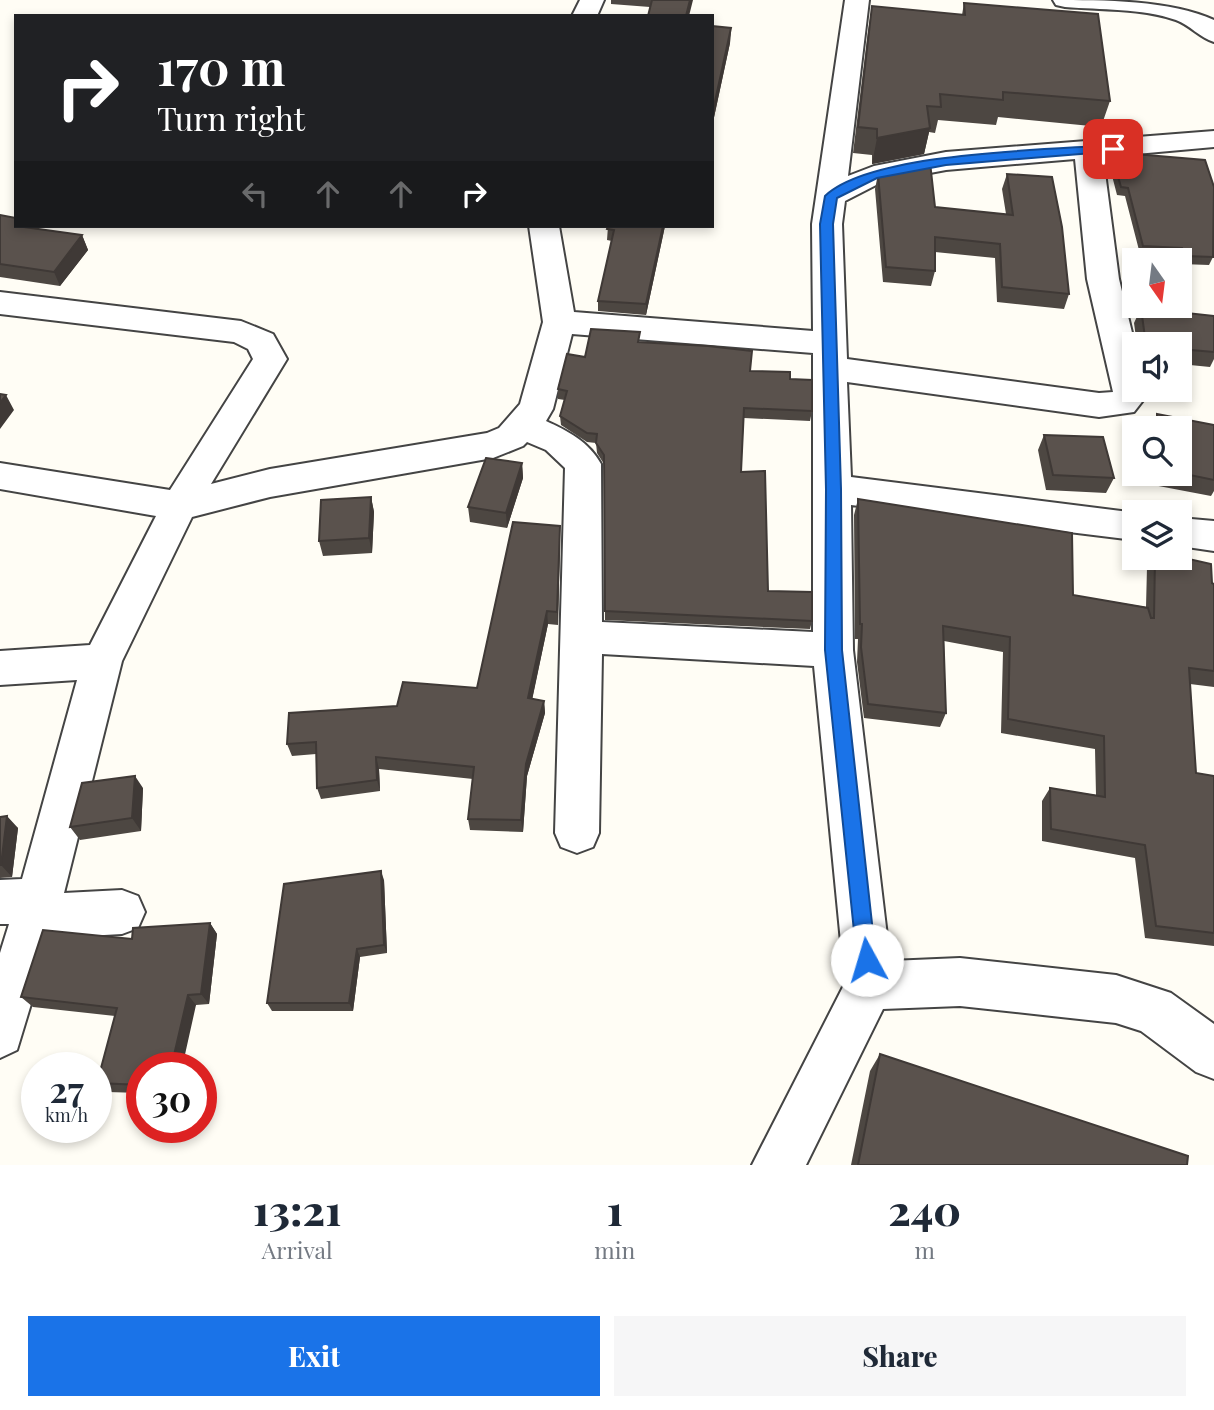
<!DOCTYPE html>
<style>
body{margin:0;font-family:"Playfair Display",serif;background:#f6f6f7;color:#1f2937;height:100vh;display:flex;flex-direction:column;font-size:26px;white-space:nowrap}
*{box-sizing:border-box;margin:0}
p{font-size:23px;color:#747a83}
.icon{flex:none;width:38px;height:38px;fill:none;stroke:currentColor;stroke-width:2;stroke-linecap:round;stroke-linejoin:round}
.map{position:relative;height:1165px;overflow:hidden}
.panel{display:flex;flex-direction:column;background:#fff;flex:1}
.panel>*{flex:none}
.banner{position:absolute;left:14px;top:14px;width:700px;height:214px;border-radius:0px;box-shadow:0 4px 10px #0003;background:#202124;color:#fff;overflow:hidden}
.needle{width:46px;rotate:166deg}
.buttons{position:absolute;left:1122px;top:248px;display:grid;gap:14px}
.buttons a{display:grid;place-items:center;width:70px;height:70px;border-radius:0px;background:#fff;box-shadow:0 4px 10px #0003;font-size:35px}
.speed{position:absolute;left:21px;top:1052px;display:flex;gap:14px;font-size:35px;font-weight:700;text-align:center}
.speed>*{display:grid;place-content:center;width:91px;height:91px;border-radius:50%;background:#fff;box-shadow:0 4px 10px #0003;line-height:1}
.speed small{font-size:18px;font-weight:400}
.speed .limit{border:10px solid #d22;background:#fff;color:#111}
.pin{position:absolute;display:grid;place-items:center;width:60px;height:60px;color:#fff;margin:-30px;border-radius:14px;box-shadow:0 4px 10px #0006}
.me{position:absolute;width:77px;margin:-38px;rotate:354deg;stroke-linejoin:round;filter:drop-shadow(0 0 5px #0008)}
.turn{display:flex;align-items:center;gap:24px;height:147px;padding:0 28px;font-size:32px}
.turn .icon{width:91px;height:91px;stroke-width:2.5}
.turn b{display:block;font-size:49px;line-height:60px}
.lanes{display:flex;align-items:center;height:66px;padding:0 28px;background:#0003;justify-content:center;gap:35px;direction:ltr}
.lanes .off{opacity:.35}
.eta{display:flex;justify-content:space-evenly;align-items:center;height:119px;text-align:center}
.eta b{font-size:42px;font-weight:800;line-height:49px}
.button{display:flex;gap:14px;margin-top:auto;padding:14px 28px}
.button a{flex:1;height:80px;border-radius:0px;background:#1a73e8;color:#fff;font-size:28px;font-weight:800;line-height:80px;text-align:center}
.button a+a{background:#f6f6f7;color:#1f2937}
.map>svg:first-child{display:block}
</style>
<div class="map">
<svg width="1214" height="1165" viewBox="0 0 1214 1165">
<rect width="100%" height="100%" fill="#fffdf5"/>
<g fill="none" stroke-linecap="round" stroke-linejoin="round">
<defs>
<path id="minor" d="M 580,0 L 604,0 L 597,16 L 572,16 Z
M 845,0 L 869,0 L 848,176 L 874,166 L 946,152 L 1214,131 L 1214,147 L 1103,157 L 1119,279 L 1135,345 L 1134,390 L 1147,390 L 1148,394 L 1134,412 L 1099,417 L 847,382 L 851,477 L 1137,513 L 1134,513 L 1134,540 L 851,505 L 853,650 L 890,961 L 960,958 L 1116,975 L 1171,993 L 1214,1024 L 1214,1079 L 1196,1072 L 1141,1031 L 1116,1023 L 960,1006 L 883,1009 L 806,1165 L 752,1165 L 845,983 L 814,666 L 602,654 L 599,833 L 593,847 L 577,853 L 561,847 L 555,833 L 565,468 L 546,450 L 527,442 L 523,446 L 493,458 L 270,497 L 192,517 L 122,661 L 64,893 L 122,890 L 138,896 L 145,912 L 138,928 L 122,934 L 51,938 L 17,1050 L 0,1058 L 0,953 L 9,924 L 0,924 L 0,880 L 22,879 L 77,680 L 0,685 L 0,651 L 90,645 L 156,516 L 0,489 L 0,463 L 170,490 L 253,359 L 248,349 L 234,342 L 0,314 L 0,292 L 241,321 L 273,334 L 287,359 L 211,484 L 270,469 L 487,433 L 499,428 L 520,404 L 543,322 L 529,226 L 559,226 L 574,312 L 813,331 L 812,224 ZM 1075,159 L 1087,279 L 1113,392 L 1099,393 L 847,359 L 842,224 L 845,201 L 882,182 L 946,170 ZM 572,334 L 813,353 L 813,632 L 602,622 L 601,464 C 589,442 568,431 546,421 L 553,409 Z
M 1053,0 C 1103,0 1171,0 1214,20 L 1214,42 C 1200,38 1190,25 1176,20 C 1141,8 1101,10 1065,7 L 1056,5 Z
M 1180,518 L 1214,521 L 1214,551 L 1180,546 Z"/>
</defs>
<use href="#minor" stroke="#444" stroke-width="4"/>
<use href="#minor" fill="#fff" fill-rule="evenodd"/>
</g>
<path fill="#4d4742" d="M 611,0 L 693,0 L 650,7 L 611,4 Z
M 964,3 L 1110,101 L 1101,127 L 998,117 L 996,125 L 938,120 L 935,133 L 929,132 L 924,154 L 872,164 L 872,155 L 853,153 L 868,31 L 872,6 L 962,15 Z
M 712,26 L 731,28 L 730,43 L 713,122 L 712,122 Z
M 1111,152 L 1214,187 L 1213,257 L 1209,265 L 1181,264 L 1179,256 L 1140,254 L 1125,196 L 1117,195 L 1108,160 Z
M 878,174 L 935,207 L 1006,214 L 1002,189 L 1007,174 L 1069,294 L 1064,309 L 997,302 L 995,258 L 935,252 L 935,271 L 931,286 L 883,282 L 875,189 Z
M 0,215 L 16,226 L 32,226 L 33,228 L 82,235 L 88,250 L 60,286 L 0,277 Z
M 608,226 L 665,226 L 646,315 L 598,311 L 598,301 L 612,241 L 607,240 Z
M 1141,308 L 1214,316 L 1214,359 L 1210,367 L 1180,364 L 1180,345 L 1137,345 L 1134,323 Z
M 640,342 L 750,371 L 790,379 L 812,411 L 810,421 L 744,418 L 741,472 L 768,591 L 812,621 L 810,629 L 605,620 L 604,464 L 597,453 L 596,443 L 587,442 L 561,425 L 560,416 L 565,400 L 558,399 L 558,389 L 585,357 Z
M 1157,414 L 1214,425 L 1214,491 L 1211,496 L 1148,484 L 1149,474 L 1180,474 L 1180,429 L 1150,429 Z
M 1044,435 L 1114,478 L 1106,493 L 1046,490 L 1038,450 Z
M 522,463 L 523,478 L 507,528 L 470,522 L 468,507 Z
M 371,497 L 374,512 L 372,553 L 323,556 L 319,541 Z
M 858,499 L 1073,595 L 1146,607 L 1147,567 L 1152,558 L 1180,558 L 1212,583 L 1214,584 L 1214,687 L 1190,684 L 1196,773 L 1214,776 L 1214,946 L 1145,938 L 1135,858 L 1042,841 L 1042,801 L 1050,788 L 1096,795 L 1095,749 L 1001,733 L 1003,652 L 944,641 L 946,713 L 940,727 L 864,718 L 857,662 L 858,639 L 855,639 L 854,515 Z
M 560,526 L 560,539 L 558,625 L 548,624 L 532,699 L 544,701 L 545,713 L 527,776 L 523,832 L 470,830 L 468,819 L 473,779 L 379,769 L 380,791 L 321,799 L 317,788 L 316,754 L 292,756 L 287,744 L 397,706 L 477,688 Z
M 143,788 L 141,831 L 80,840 L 70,827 Z
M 0,817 L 18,828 L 12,877 L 0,878 Z
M 384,880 L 387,953 L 360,957 L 353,1011 L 272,1011 L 267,1003 Z
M 210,923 L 217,934 L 209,1004 L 196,1005 L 142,1068 L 142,1093 L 107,1092 L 97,1083 L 115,1016 L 33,1007 L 21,997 L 132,939 Z
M 880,1054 L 1187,1165 L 851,1165 L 870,1071 Z"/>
<path fill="#3f3936" d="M 690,0 L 693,0 L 689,16 L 686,16 Z
M 731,28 L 730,43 L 713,122 L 714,106 Z
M 930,128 L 924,154 L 872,164 L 877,138 Z
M 663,226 L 665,226 L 646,315 L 646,304 Z
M 82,235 L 88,250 L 60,286 L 54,272 Z
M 6,395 L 14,410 L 0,429 L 0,403 Z
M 522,463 L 523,478 L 507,528 L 506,513 Z
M 371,497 L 374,512 L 372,553 L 369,538 Z
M 560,526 L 560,539 L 558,625 L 557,612 Z
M 547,611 L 548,624 L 530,710 L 528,698 Z
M 544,701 L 545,713 L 527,776 L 523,832 L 521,820 L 526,764 Z
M 376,757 L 379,769 L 380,791 L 377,780 Z
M 135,776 L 143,788 L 141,831 L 132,818 Z
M 7,816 L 18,828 L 12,877 L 1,865 Z
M 381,871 L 384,880 L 387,953 L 384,945 Z
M 210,923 L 217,934 L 209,1004 L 201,994 Z
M 357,949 L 360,957 L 353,1011 L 349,1003 Z
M 188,995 L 196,1005 L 182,1068 L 171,1068 Z"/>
<path fill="#5a524d" stroke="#3f3936" stroke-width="2" d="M 652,0 L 690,0 L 686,16 L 648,16 Z
M 964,3 L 1098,14 L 1110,101 L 1003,92 L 1003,100 L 940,94 L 941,107 L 927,106 L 930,128 L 877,138 L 877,129 L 858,127 L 872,6 L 965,15 Z
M 712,26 L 731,28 L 714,106 L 712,106 Z
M 1111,152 L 1205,160 L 1214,187 L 1213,257 L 1185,256 L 1182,248 L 1143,246 L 1128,188 L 1121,187 Z
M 930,162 L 935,207 L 1013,215 L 1007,174 L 1052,177 L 1062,227 L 1069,294 L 1002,287 L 1000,244 L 935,237 L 935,271 L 886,267 L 878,174 L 886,170 Z
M 0,215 L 16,218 L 16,226 L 25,226 L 24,227 L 82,235 L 54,272 L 0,264 Z
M 608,226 L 663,226 L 646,304 L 598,301 L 614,230 L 607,229 Z
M 1141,308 L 1214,316 L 1214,352 L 1180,349 L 1180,345 L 1146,345 Z
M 591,329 L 640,332 L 638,342 L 708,346 L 752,351 L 750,371 L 790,372 L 790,379 L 812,380 L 812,411 L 744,408 L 741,472 L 765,471 L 768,591 L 812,592 L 812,621 L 605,611 L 604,455 L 596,443 L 597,434 L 587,433 L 560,416 L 567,391 L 558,389 L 567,354 L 585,357 Z
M 0,394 L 6,395 L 0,403 Z
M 1157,414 L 1214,425 L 1214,480 L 1180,473 L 1180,429 L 1157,429 Z
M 1044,435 L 1103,437 L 1114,478 L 1053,475 Z
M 486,458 L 522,463 L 506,513 L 468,507 Z
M 371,497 L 369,538 L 319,541 L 321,500 Z
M 858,499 L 1072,533 L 1073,595 L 1148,608 L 1151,618 L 1154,618 L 1155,558 L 1180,558 L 1180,557 L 1211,564 L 1212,583 L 1214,584 L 1214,671 L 1189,668 L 1196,773 L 1214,776 L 1214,933 L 1156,926 L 1145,845 L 1051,829 L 1050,788 L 1105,797 L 1104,736 L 1008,719 L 1010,637 L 943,626 L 946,713 L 868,704 L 861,647 L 862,624 L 860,624 Z
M 513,522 L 560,526 L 557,612 L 547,611 L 528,698 L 544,701 L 526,764 L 521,820 L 468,819 L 474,767 L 376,757 L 377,780 L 317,788 L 316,742 L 287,744 L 289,713 L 397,706 L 403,682 L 477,688 Z
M 135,776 L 132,818 L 70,827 L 82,783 Z
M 7,816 L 1,865 L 0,865 L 0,817 Z
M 381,871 L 384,945 L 357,949 L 349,1003 L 267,1003 L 284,884 Z
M 210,923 L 201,994 L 188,995 L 171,1068 L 142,1068 L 142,1085 L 97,1083 L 117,1008 L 21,997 L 43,930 L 132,939 L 133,928 Z
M 880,1054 L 1188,1156 L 1187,1165 L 858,1165 Z"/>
<path fill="#1a73e8" stroke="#114b97" stroke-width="2" d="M 1113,145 L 1119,149 L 1117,151 L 946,165 L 877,178 L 837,198 L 833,224 L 841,489 L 842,650 L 876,960 L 874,967 L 867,970 L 860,967 L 857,960 L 825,650 L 826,489 L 820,224 L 825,196 C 871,152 1047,150 1113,145 Z"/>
</svg>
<div class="buttons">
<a><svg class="needle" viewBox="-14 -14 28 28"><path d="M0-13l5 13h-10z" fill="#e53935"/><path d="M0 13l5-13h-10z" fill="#747a83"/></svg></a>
<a><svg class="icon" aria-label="sound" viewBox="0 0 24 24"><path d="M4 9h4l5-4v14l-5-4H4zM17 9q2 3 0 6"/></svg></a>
<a><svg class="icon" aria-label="search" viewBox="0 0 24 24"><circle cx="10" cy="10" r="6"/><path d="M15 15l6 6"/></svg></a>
<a><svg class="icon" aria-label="layers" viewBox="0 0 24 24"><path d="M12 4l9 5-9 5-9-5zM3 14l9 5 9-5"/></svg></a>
</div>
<div class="speed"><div>27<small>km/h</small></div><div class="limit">30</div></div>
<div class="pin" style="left:1113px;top:149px;background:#d93025"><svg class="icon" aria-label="arrive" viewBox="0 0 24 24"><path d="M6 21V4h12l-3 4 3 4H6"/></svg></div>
<svg class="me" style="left:867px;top:960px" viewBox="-20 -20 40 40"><circle r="19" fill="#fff"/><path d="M0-13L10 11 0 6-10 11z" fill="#1a73e8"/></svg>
<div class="banner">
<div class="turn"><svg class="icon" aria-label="right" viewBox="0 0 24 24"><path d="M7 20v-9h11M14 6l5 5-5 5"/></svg><div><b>170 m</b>Turn right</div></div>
<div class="lanes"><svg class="icon off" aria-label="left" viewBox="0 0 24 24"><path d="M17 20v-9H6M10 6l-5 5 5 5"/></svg><svg class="icon off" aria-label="ahead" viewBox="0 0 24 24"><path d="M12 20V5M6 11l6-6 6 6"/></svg><svg class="icon off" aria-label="ahead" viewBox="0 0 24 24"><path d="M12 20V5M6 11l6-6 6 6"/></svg><svg class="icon" aria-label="right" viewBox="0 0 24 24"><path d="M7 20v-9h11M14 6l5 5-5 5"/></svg></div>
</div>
</div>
<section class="panel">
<div class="eta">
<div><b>13:21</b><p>Arrival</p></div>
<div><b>1</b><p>min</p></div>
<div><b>240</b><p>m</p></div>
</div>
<div class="button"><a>Exit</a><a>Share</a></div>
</section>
